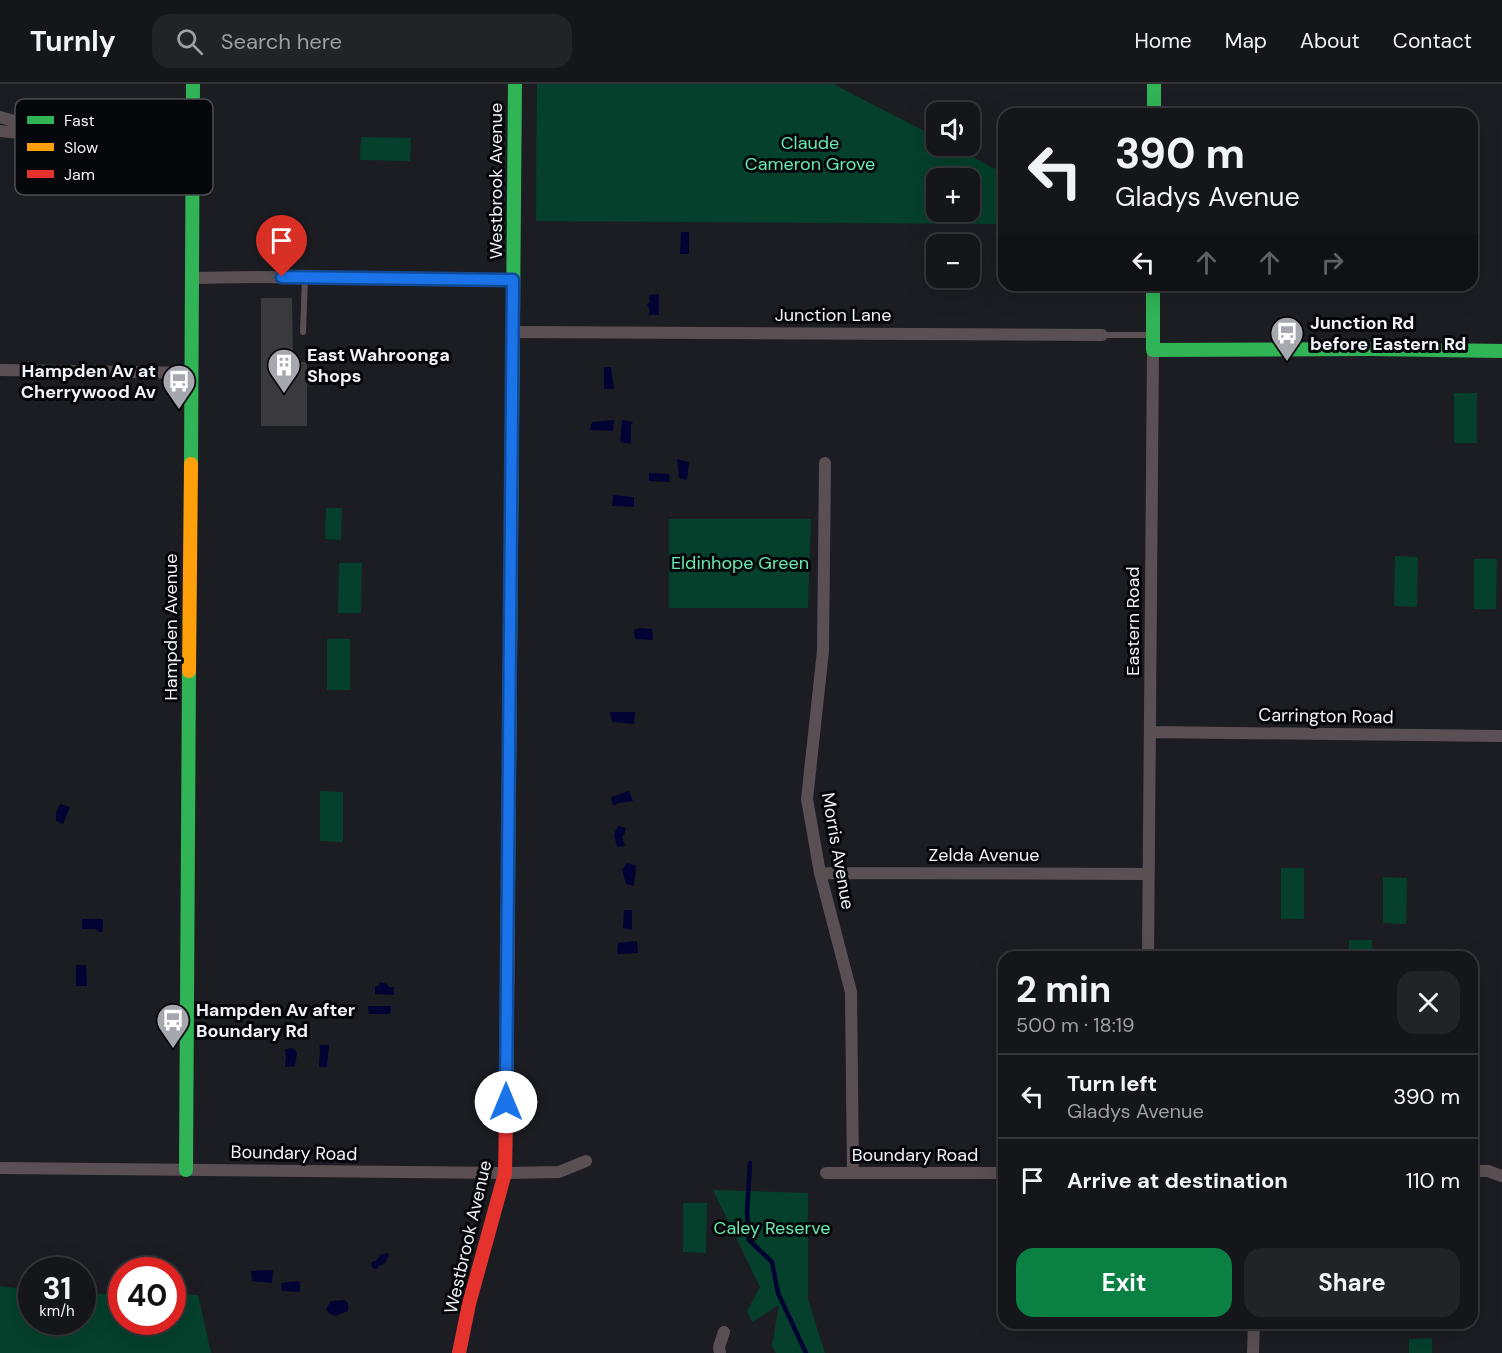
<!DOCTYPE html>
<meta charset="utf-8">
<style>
body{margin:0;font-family:"DM Sans",sans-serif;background:#222327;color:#f1f3f6;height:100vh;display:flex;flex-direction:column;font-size:22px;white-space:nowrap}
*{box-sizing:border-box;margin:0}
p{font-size:20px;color:#9d9fa2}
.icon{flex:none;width:33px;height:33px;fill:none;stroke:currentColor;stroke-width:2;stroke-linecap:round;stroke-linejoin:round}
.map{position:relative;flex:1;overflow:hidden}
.panel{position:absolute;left:998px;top:867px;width:480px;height:378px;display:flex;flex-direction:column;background:#15161a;border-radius:18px;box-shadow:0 6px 24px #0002,0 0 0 2px #343539}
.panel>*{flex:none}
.top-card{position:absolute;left:998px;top:24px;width:480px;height:183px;border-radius:18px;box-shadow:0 6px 24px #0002,0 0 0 2px #343539;background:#15161a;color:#f1f3f6;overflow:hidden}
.fabs{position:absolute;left:926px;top:18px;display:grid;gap:12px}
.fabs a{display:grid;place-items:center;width:54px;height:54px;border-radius:12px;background:#15161a;box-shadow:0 6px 24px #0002,0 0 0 2px #343539;font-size:30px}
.speed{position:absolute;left:18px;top:1173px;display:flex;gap:12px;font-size:30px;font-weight:700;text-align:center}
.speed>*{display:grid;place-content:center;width:78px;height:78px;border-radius:50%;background:#15161a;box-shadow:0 6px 24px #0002,0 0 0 2px #343539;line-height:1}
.speed small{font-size:15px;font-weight:400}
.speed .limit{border:9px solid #d22;background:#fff;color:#111}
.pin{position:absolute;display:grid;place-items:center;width:51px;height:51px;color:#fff;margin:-62px -26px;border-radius:50% 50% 50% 0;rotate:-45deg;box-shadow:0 0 6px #0007}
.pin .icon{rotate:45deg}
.me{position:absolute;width:66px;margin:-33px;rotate:0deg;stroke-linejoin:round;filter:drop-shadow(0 0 4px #0008)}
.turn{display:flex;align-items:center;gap:21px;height:126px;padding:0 18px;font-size:27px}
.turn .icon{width:78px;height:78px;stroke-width:2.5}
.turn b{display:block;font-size:42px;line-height:51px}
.lanes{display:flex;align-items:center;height:57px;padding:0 18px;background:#0003;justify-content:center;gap:30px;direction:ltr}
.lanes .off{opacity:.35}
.round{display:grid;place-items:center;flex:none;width:63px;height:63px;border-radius:18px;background:#222327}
.summary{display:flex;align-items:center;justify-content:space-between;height:102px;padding:0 18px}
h1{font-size:36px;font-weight:700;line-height:45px}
.action{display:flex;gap:12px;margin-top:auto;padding:12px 18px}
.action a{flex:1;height:69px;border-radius:18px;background:#0b8043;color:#fff;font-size:24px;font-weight:700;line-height:69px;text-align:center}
.action a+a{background:#222327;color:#f1f3f6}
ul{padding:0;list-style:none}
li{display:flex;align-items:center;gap:18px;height:84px;padding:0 18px;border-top:2px solid #343539}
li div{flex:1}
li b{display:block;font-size:22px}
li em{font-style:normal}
header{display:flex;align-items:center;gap:36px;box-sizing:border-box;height:84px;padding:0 30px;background:#15161a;border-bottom:2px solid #343539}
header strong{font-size:28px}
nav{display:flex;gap:33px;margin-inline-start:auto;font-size:21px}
.search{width:420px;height:54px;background:#222327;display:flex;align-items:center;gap:15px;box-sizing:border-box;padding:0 21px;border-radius:18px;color:#9d9fa2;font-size:22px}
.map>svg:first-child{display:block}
</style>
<header>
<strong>Turnly</strong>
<div class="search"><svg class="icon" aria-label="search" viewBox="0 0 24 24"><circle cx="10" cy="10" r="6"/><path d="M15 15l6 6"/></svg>Search here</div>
<nav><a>Home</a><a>Map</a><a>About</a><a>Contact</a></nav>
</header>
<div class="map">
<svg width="1502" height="1269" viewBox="0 0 1502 1269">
<rect width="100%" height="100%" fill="#1c1d23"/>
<path fill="#04402b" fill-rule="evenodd" d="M 537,0 L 833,0 L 936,53 L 936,62 L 952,62 L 1003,89 L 1003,190 L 1002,190 L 1002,140 L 536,137 ZM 936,94 L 969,94 L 969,128 L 936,128 Z
M 361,53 L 411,54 L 410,77 L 360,76 Z
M 1454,309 L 1477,309 L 1477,359 L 1454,359 Z
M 326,424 L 342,424 L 341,456 L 325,455 Z
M 669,435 L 811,435 L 808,524 L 669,524 Z
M 1395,472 L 1418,473 L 1417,523 L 1394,522 Z
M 1474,475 L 1497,475 L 1496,525 L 1474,525 Z
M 339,479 L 362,479 L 361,529 L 338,529 Z
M 327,555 L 350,555 L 350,606 L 327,606 Z
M 320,707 L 343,708 L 343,758 L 320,757 Z
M 1281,784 L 1304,784 L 1304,835 L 1281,835 Z
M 1383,793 L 1407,794 L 1406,840 L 1383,839 Z
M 1349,856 L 1372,856 L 1372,873 L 1349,873 Z
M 713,1106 L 808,1109 L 808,1216 L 825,1269 L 776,1269 L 772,1262 L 779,1221 L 752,1238 L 747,1227 L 760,1203 Z
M 683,1119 L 707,1119 L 706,1169 L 683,1168 Z
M 0,1202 L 31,1206 L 32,1238 L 82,1238 L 83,1211 L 121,1209 L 122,1238 L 172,1238 L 173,1210 L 198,1211 L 211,1269 L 0,1269 Z
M 1432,1254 L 1432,1269 L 1409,1269 L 1409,1255 Z"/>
<path fill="#030333" d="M 681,148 L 689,148 L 689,170 L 680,170 Z
M 659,210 L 659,231 L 648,231 L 650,227 L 647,220 L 650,218 L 649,211 Z
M 604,283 L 611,283 L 614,305 L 604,305 Z
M 614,336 L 613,347 L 590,346 L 592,338 Z
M 622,336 L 633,338 L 631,341 L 631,360 L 620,358 Z
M 677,375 L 689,378 L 687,396 L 679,394 Z
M 649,389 L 669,390 L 670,398 L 649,397 Z
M 613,411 L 634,413 L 634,423 L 612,422 Z
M 640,544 L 652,545 L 653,556 L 635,555 L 634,546 Z
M 610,628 L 635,628 L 634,640 L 612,638 Z
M 629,707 L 633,717 L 619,719 L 613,722 L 611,713 Z
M 60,720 L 70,723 L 63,740 L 56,737 L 56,729 Z
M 618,742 L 626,744 L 624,751 L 622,752 L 625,762 L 617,763 L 614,750 Z
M 627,779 L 636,781 L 634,802 L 626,800 L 622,786 Z
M 624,826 L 632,826 L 632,846 L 623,844 Z
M 82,835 L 103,835 L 103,848 L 98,848 L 96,845 L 82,845 Z
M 637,857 L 638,869 L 617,870 L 618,859 Z
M 76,881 L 86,881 L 87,902 L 76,902 Z
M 380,898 L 387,900 L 389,903 L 394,903 L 394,911 L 375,910 L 375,902 L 379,902 Z
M 368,922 L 391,922 L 390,930 L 369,930 Z
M 319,961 L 329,961 L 327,983 L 319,983 L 320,965 Z
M 290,964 L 294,965 L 297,969 L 295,982 L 285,983 L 286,973 L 285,966 Z
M 388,1169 L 389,1172 L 385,1179 L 379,1182 L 377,1185 L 374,1185 L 371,1181 L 372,1178 L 376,1177 L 380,1171 Z
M 273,1186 L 272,1199 L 252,1197 L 251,1187 Z
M 299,1197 L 300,1202 L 300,1208 L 282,1207 L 281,1199 Z
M 344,1216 L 348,1219 L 348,1227 L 336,1232 L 330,1230 L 326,1225 L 331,1217 Z"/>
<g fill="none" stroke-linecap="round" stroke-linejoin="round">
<path stroke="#030333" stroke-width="4.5" d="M 750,1079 L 747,1128 L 749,1156 L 772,1178 L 778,1209 L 806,1269"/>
</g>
<path fill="#3a3a3e" d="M 261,214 L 292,214 L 293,278 L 307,278 L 307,342 L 261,342 Z"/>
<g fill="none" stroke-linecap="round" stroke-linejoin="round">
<path stroke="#5a5054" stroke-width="6" d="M 303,248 L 305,194
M 1102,251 L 1152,251"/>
<path stroke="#5a5054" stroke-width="12" d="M 0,33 L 47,46
M 0,47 L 80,55 L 192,63
M 191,194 L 259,193 L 513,196
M 512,248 L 1102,251
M 0,286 L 191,289
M 825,379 L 823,567 L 807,715 L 820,789 L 851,908 L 853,1089
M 1150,648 L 1502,652
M 820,789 L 1148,790
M 1148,873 L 1153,266
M 0,1084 L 505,1089 L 559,1088 L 586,1077
M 1472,1087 L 1488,1087 L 1502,1092
M 826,1089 L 1004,1089
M 720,1269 L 719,1263 L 724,1248
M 1253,1269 L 1254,1239"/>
<path stroke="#30b455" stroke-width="14" d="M 1154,0 L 1154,30
M 1153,201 L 1153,266 L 1370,265 L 1502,267
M 191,380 L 193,0
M 508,807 L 515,0
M 186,1086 L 189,587"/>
<path stroke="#ff9f0a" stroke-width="14" d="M 189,587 L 191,380
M 506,1034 L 508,807"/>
<path stroke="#e5322d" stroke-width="14" d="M 459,1269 L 469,1220 L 505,1089 L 506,1034"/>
</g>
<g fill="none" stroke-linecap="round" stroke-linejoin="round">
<defs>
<path id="route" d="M 282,193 L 513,196 L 506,1018"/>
</defs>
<use href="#route" stroke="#114b97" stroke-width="15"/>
<use href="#route" stroke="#1a73e8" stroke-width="10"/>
</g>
<defs>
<symbol id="bus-pin" viewBox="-11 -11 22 30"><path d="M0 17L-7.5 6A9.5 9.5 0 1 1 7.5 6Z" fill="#a6a7af" stroke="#06070a"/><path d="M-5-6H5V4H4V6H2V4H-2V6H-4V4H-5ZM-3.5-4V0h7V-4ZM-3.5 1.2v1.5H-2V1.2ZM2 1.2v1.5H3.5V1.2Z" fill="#fff"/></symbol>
<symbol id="building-pin" viewBox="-11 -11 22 30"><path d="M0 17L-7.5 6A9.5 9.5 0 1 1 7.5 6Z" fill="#a6a7af" stroke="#06070a"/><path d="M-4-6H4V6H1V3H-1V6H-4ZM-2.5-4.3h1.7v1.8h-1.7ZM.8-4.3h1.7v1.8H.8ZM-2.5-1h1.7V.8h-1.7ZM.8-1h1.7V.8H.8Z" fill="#fff"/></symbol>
</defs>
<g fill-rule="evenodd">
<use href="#bus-pin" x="1268" y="230" width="38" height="52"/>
<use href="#building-pin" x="265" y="262" width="38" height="52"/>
<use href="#bus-pin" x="160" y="278" width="38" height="52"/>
<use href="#bus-pin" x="154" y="917" width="38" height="52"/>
</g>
<g text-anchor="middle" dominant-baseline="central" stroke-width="6" stroke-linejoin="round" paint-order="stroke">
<g font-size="18" fill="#68eab0" stroke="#06070a">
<text x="810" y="59">Claude<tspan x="810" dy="21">Cameron Grove</tspan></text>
<text x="740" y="479">Eldinhope Green</text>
<text x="772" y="1144">Caley Reserve</text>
</g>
<g font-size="18" fill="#f0f2fa" stroke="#06070a">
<text transform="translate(496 97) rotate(-90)">Westbrook Avenue</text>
<text x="833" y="231">Junction Lane</text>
<text transform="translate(1133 537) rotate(-90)">Eastern Road</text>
<text transform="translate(171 543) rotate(-90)">Hampden Avenue</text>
<text transform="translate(1326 632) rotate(1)">Carrington Road</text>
<text transform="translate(838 767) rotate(80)">Morris Avenue</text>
<text x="984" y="771">Zelda Avenue</text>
<text transform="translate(294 1069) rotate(1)">Boundary Road</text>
<text x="915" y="1071">Boundary Road</text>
<text transform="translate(468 1153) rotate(-77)">Westbrook Avenue</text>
</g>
<g font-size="18" font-weight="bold" fill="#f0f2fa" stroke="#06070a" text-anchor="start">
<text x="1310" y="239">Junction Rd<tspan x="1310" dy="21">before Eastern Rd</tspan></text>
<text x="307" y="271">East Wahroonga<tspan x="307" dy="21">Shops</tspan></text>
<text x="156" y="287" text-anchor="end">Hampden Av at<tspan x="156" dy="21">Cherrywood Av</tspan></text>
<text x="196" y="926">Hampden Av after<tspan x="196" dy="21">Boundary Rd</tspan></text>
</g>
</g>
<rect x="15" y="15" width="198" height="96" rx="9" fill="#06070a" stroke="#4c4e52" stroke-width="1.5"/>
<rect x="27" y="32" width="27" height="8" fill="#30b455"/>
<rect x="27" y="59" width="27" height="8" fill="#ff9f0a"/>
<rect x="27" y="86" width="27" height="8" fill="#e5322d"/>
<g font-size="16" fill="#f0f2fa">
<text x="64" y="42">Fast</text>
<text x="64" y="69">Slow</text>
<text x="64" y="96">Jam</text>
</g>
</svg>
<div class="fabs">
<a><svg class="icon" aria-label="sound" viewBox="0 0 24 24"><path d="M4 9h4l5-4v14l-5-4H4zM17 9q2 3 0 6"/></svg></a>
<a>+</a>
<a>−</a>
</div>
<div class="speed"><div>31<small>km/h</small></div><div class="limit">40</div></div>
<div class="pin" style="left:282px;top:193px;background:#d93025"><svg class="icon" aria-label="arrive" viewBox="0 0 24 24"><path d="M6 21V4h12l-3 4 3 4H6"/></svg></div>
<svg class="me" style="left:506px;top:1018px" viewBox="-20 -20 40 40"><circle r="19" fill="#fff"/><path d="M0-13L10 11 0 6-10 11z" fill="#1a73e8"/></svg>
<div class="top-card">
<div class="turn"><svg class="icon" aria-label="left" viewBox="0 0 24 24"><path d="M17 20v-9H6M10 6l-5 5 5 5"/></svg><div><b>390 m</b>Gladys Avenue</div></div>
<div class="lanes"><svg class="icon" aria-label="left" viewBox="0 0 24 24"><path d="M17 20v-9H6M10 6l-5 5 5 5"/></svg><svg class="icon off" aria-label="ahead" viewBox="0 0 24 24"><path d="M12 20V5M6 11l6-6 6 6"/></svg><svg class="icon off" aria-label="ahead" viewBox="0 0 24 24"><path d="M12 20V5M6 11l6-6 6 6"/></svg><svg class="icon off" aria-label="right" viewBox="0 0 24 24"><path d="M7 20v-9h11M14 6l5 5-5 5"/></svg></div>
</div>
<section class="panel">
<div class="summary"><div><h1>2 min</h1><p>500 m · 18:19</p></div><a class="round"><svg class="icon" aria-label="close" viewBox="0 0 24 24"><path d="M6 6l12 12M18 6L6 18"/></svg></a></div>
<ul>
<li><svg class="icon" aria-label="left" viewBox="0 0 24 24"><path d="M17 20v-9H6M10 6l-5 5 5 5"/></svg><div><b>Turn left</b><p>Gladys Avenue</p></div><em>390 m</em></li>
<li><svg class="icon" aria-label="arrive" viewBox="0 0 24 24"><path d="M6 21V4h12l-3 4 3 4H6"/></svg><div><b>Arrive at destination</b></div><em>110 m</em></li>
</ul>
<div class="action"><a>Exit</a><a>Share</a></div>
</section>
</div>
